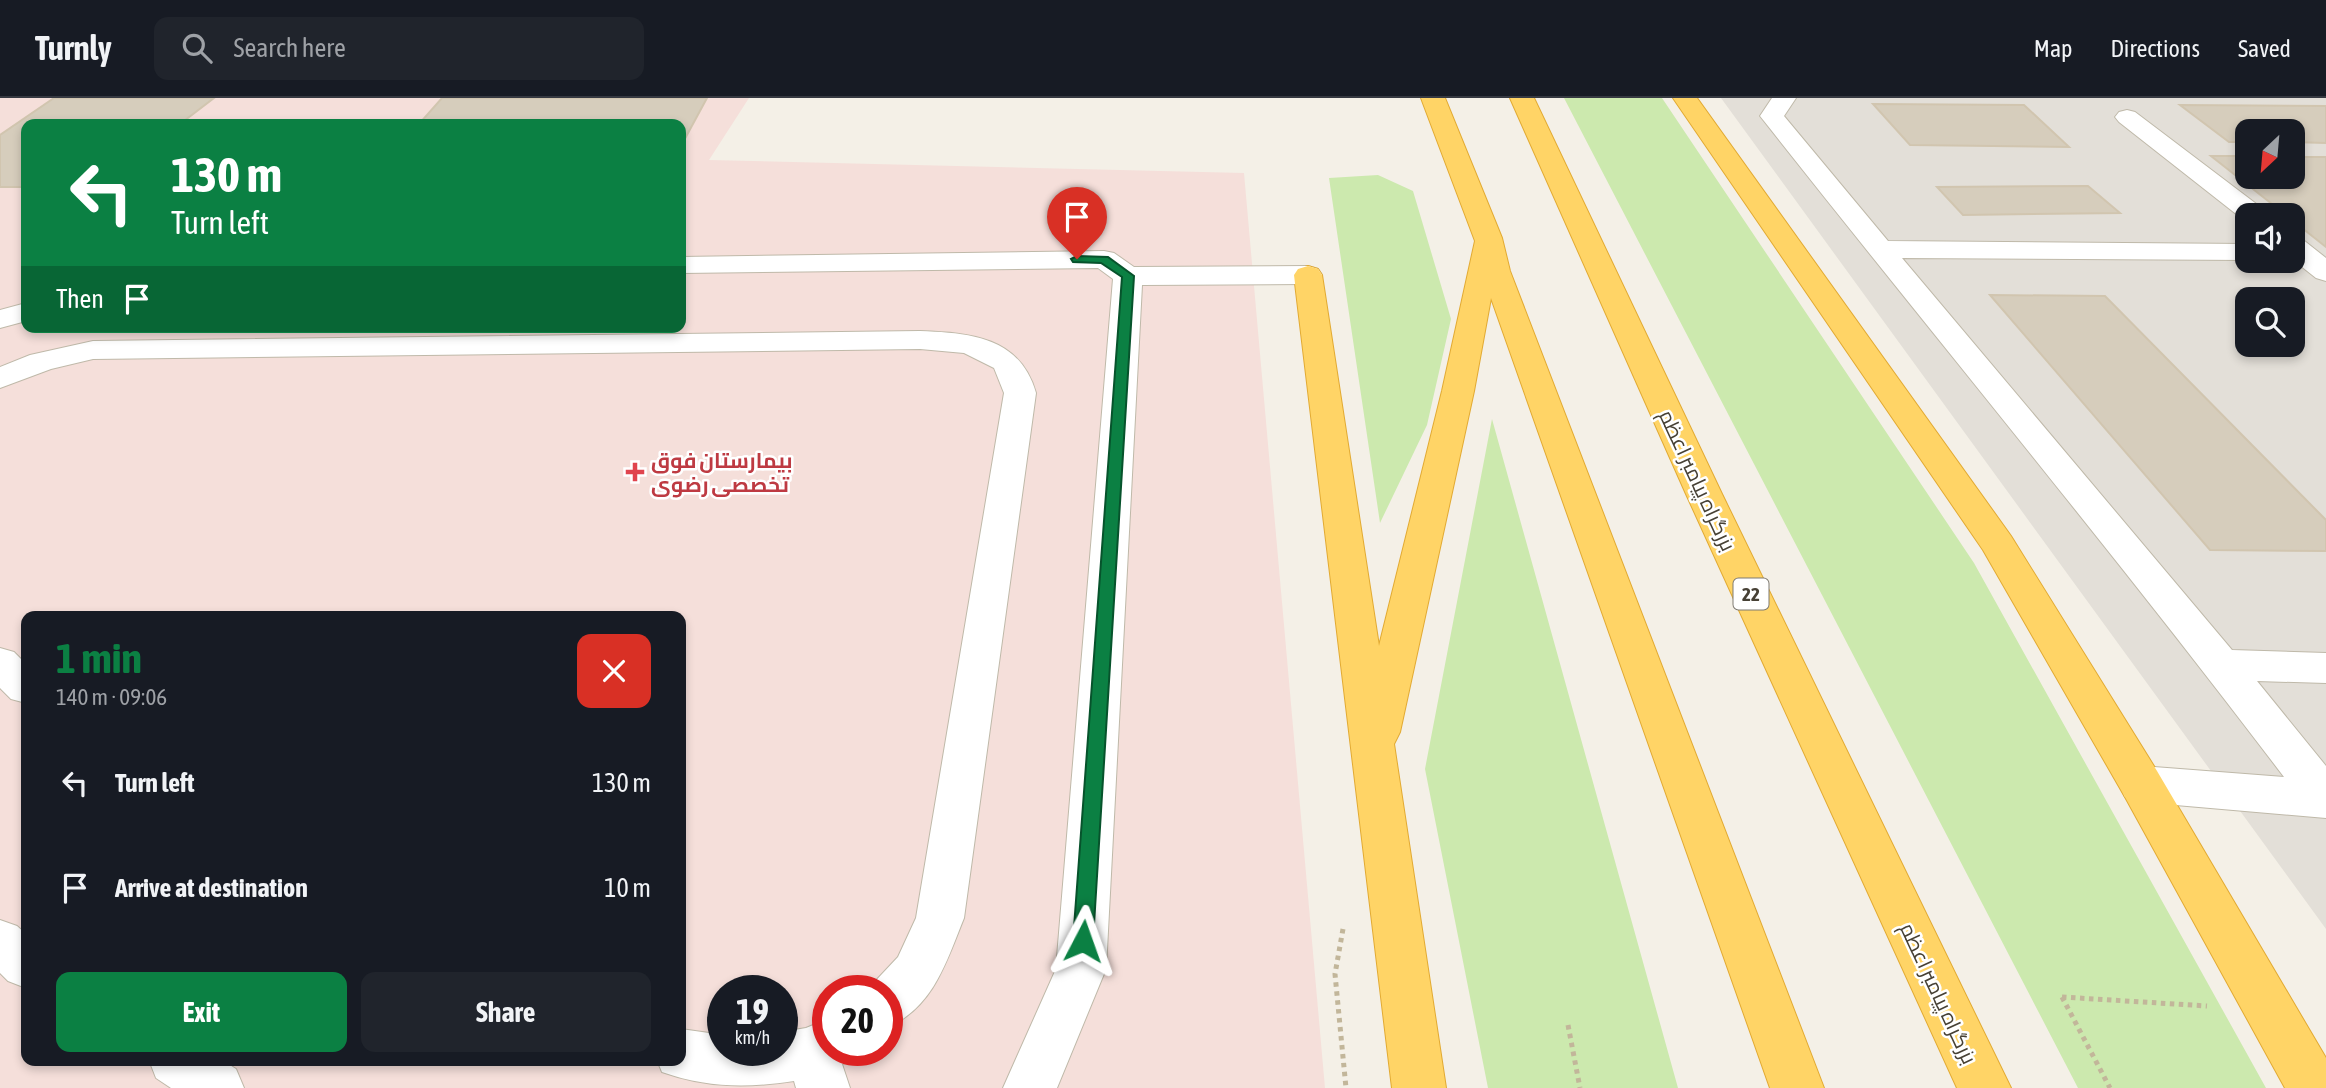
<!DOCTYPE html>
<meta charset="utf-8">
<style>
body{margin:0;font-family:"Asap Condensed",Cairo,sans-serif;background:#20242c;color:#f1f3f6;height:100vh;display:flex;flex-direction:column;font-size:26px;white-space:nowrap}
*{box-sizing:border-box;margin:0}
p{font-size:23px;color:#9ea1a6}
.icon{flex:none;width:38px;height:38px;fill:none;stroke:currentColor;stroke-width:2;stroke-linecap:round;stroke-linejoin:round}
.map{position:relative;flex:1;overflow:hidden}
.details{position:absolute;left:21px;top:513px;width:665px;height:455px;display:flex;flex-direction:column;background:#171b24;border-radius:14px;box-shadow:0 4px 10px #0003}
.details>*{flex:none}
.hud{position:absolute;left:21px;top:21px;width:665px;height:214px;border-radius:14px;box-shadow:0 4px 10px #0003;background:#0b8043;color:#fff;overflow:hidden}
.needle{width:46px;rotate:206deg}
.controls{position:absolute;left:2235px;top:21px;display:grid;gap:14px}
.controls a{display:grid;place-items:center;width:70px;height:70px;border-radius:14px;background:#171b24;box-shadow:0 4px 10px #0003;font-size:35px}
.speed{position:absolute;left:707px;top:877px;display:flex;gap:14px;font-size:35px;font-weight:700;text-align:center}
.speed>*{display:grid;place-content:center;width:91px;height:91px;border-radius:50%;background:#171b24;box-shadow:0 4px 10px #0003;line-height:1}
.speed small{font-size:18px;font-weight:400}
.speed .limit{border:10px solid #d22;background:#fff;color:#111}
.pin{position:absolute;display:grid;place-items:center;width:60px;height:60px;color:#fff;margin:-72px -30px;border-radius:50% 50% 50% 0;rotate:-45deg;box-shadow:0 0 7px #0007}
.pin .icon{rotate:45deg}
.me{position:absolute;width:77px;margin:-38px;rotate:4deg;stroke-linejoin:round;filter:drop-shadow(0 0 5px #0008)}
.turn{display:flex;align-items:center;gap:24px;height:147px;padding:0 35px;font-size:32px}
.turn .icon{width:91px;height:91px;stroke-width:2.5}
.turn b{display:block;font-size:49px;line-height:60px}
.then{display:flex;align-items:center;height:66px;padding:0 35px;background:#0003;gap:14px;font-size:26px}
.round{display:grid;place-items:center;flex:none;width:74px;height:74px;border-radius:14px;background:#20242c}
.overview{display:flex;align-items:center;justify-content:space-between;height:119px;padding:0 35px}
h1{font-size:42px;font-weight:700;line-height:52px;color:#0b8043}
.button{display:flex;gap:14px;margin-top:auto;padding:14px 35px}
.button a{flex:1;height:80px;border-radius:14px;background:#0b8043;color:#fff;font-size:28px;font-weight:700;line-height:80px;text-align:center}
.button a+a{background:#20242c;color:#f1f3f6}
ul{padding:0;list-style:none}
li{display:flex;align-items:center;gap:21px;height:105px;padding:0 35px}
li div{flex:1}
li b{display:block;font-size:26px}
li em{font-style:normal}
header{display:flex;align-items:center;gap:42px;box-sizing:border-box;height:98px;padding:0 35px;background:#171b24;border-bottom:2px solid #363941}
header strong{font-size:33px}
nav{display:flex;gap:38px;margin-inline-start:auto;font-size:24px}
.search{width:490px;height:63px;background:#20242c;display:flex;align-items:center;gap:18px;box-sizing:border-box;padding:0 24px;border-radius:14px;color:#9ea1a6;font-size:26px}
.map>svg:first-child{display:block}
</style>
<header>
<strong>Turnly</strong>
<div class="search"><svg class="icon" aria-label="search" viewBox="0 0 24 24"><circle cx="10" cy="10" r="6"/><path d="M15 15l6 6"/></svg>Search here</div>
<nav><a>Map</a><a>Directions</a><a>Saved</a></nav>
</header>
<div class="map">
<svg width="2326" height="990" viewBox="0 0 2326 990">
<rect width="100%" height="100%" fill="#f4f0e7"/>
<path fill="#e3dfd8" fill-rule="evenodd" d="M 1721,0 L 2326,0 L 2326,831 ZM 2247,33 L 2292,33 L 2292,79 L 2247,79 ZM 2247,117 L 2292,117 L 2292,163 L 2247,163 ZM 2247,201 L 2292,201 L 2292,247 L 2247,247 Z"/>
<path fill="#f5dfda" fill-rule="evenodd" d="M 0,0 L 749,0 L 709,62 L 1244,75 L 1325,990 L 0,990 ZM 26,26 L 681,26 L 681,229 L 26,229 ZM 26,518 L 681,518 L 681,962 L 26,962 ZM 723,892 L 782,892 L 782,952 L 723,952 ZM 828,892 L 887,892 L 887,952 L 828,952 Z"/>
<path fill="#cce9ae" d="M 1564,0 L 1662,0 L 1974,465 L 2266,990 L 2078,990 Z
M 1378,77 L 1413,93 L 1451,221 L 1427,327 L 1380,425 L 1329,80 Z
M 1492,321 L 1678,990 L 1488,990 L 1425,671 Z"/>
<path fill="#d6cdbc" stroke="#d1c5af" stroke-width="2" d="M 54,0 L 214,0 L 180,26 L 26,26 L 26,89 L 0,89 L 0,37 Z
M 442,0 L 707,0 L 681,48 L 681,26 L 419,26 Z
M 1873,6 L 2024,7 L 2069,49 L 1910,47 Z
M 2180,7 L 2326,8 L 2326,45 L 2292,44 L 2292,33 L 2247,33 L 2247,44 L 2229,44 Z
M 2211,58 L 2247,58 L 2247,79 L 2292,79 L 2292,59 L 2326,59 L 2326,149 L 2292,122 L 2292,117 L 2286,117 Z
M 2088,88 L 2120,115 L 1963,117 L 1937,89 Z
M 1990,197 L 2105,198 L 2326,422 L 2326,453 L 2210,452 Z"/>
<g fill="none" stroke-linecap="round" stroke-linejoin="round">
<defs>
<path id="minor" d="M 1772,0 L 1796,0 L 1784,18 L 1888,143 L 2247,146 L 2247,162 L 1902,160 L 2232,552 L 2326,555 L 2326,585 L 2257,583 L 2326,668 L 2326,720 L 2141,704 L 2125,699 L 2119,686 L 2125,673 L 2141,668 L 2284,679 C 2115,456 1936,241 1764,23 L 1760,18 Z
M 2127,12 L 2135,14 L 2263,111 L 2267,117 L 2247,117 L 2247,123 L 2245,123 L 2119,24 L 2115,19 L 2119,14 Z
M 2292,139 L 2302,141 L 2326,160 L 2326,183 L 2316,180 L 2292,161 Z
M 1104,153 L 1114,155 L 1134,169 L 1308,168 L 1318,171 L 1322,177 L 1318,183 L 1308,186 L 1142,187 L 1106,871 L 1057,990 L 1003,990 L 1056,871 L 1113,181 L 1098,170 L 681,175 L 681,159 Z
M 26,205 L 26,223 L 0,230 L 0,212 Z
M 920,233 C 971,235 1020,239 1036,295 L 964,820 C 947,862 933,911 887,929 L 887,892 L 867,892 L 898,859 L 916,820 L 1004,295 L 994,270 L 964,255 L 920,251 L 93,261 L 51,271 L 0,290 L 0,269 L 30,257 L 93,243 Z
M 0,550 L 14,554 L 26,566 L 26,605 L 11,601 L 0,590 Z
M 0,822 L 17,828 L 26,836 L 26,890 L 8,883 L 0,875 Z
M 828,921 L 828,952 L 852,952 L 847,964 L 842,966 L 850,990 L 796,990 L 794,983 C 748,990 707,990 662,974 L 657,962 L 681,962 L 681,931 L 723,937 L 723,952 L 782,952 L 782,934 L 806,930 Z
M 149,962 L 222,962 L 236,971 L 244,990 L 171,990 L 156,980 Z"/>
<path id="highway" d="M 1421,0 L 1445,0 L 1502,140 L 1510,173 L 1824,990 L 1770,990 L 1491,200 L 1474,293 L 1400,634 L 1394,646 L 1446,990 L 1392,990 L 1294,177 L 1298,171 L 1308,168 L 1318,171 L 1322,177 L 1379,548 L 1442,293 L 1475,143 Z
M 1510,0 L 1534,0 L 1722,396 L 2011,990 L 1957,990 L 1686,396 Z
M 1673,0 L 1697,0 L 2011,438 L 2157,673 L 2326,960 L 2326,990 L 2285,990 L 2125,699 L 1983,452 Z"/>
</defs>
<use href="#minor" stroke="#bfb9a9" stroke-width="2"/>
<use href="#highway" stroke="#e2aa33" stroke-width="2"/>
<path stroke="#c2b69a" stroke-width="5" stroke-dasharray="4.5 4.5" stroke-linecap="butt" d="M 1343,831 L 1335,876 L 1346,990
M 2062,899 L 2207,908
M 2062,899 L 2110,990
M 1568,927 L 1580,990"/>
<use href="#minor" fill="#fff" fill-rule="evenodd"/>
<use href="#highway" fill="#ffd466" fill-rule="evenodd"/>
</g>
<path fill="#0b8043" stroke="#07532c" stroke-width="2" d="M 1077,158 L 1108,159 L 1134,178 L 1093,843 L 1090,850 L 1083,852 L 1076,850 L 1073,843 L 1122,179 L 1101,165 L 1073,164 L 1071,161 Z"/>
<path fill="#e0444e" stroke="#fff" stroke-width="2.5" d="M631.5 363.5h7v7h7v7h-7v7h-7v-7h-7v-7h7z"/>
<g text-anchor="middle" dominant-baseline="central" stroke-width="5" stroke-linejoin="round" paint-order="stroke">
<rect fill="#fff" stroke="#7e7a72" stroke-width="2" x="1733.5" y="480.5" width="35" height="31" rx="5"/>
<g font-size="19" font-weight="bold" fill="#474135">
<text x="1751" y="496">22</text>
</g>
<g font-size="21" font-weight="bold" fill="#be3a42" stroke="#fff" text-anchor="start">
<text x="651" y="362">بیمارستان فوق<tspan x="651" dy="24">تخصصی رضوی</tspan></text>
</g>
<g font-size="21" fill="#474135" stroke="#fff">
<text transform="translate(1698 382) rotate(65)">بزرگراه پیامبر اعظم</text>
<text transform="translate(1939 895) rotate(65)">بزرگراه پیامبر اعظم</text>
</g>
</g>
</svg>
<div class="controls">
<a><svg class="needle" viewBox="-14 -14 28 28"><path d="M0-13l5 13h-10z" fill="#e53935"/><path d="M0 13l5-13h-10z" fill="#9ea1a6"/></svg></a>
<a><svg class="icon" aria-label="sound" viewBox="0 0 24 24"><path d="M4 9h4l5-4v14l-5-4H4zM17 9q2 3 0 6"/></svg></a>
<a><svg class="icon" aria-label="search" viewBox="0 0 24 24"><circle cx="10" cy="10" r="6"/><path d="M15 15l6 6"/></svg></a>
</div>
<div class="speed"><div>19<small>km/h</small></div><div class="limit">20</div></div>
<div class="pin" style="left:1077px;top:161px;background:#d93025"><svg class="icon" aria-label="arrive" viewBox="0 0 24 24"><path d="M6 21V4h12l-3 4 3 4H6"/></svg></div>
<svg class="me" style="left:1083px;top:843px" viewBox="-20 -20 40 40"><path d="M0-17L14 15 0 8-14 15z" fill="#0b8043" stroke="#fff" stroke-width="4"/></svg>
<div class="hud">
<div class="turn"><svg class="icon" aria-label="left" viewBox="0 0 24 24"><path d="M17 20v-9H6M10 6l-5 5 5 5"/></svg><div><b>130 m</b>Turn left</div></div>
<div class="then">Then<svg class="icon" aria-label="arrive" viewBox="0 0 24 24"><path d="M6 21V4h12l-3 4 3 4H6"/></svg></div>
</div>
<section class="details">
<div class="overview"><div><h1>1 min</h1><p>140 m · 09:06</p></div><a class="round" style="background:#d93025;color:#fff"><svg class="icon" aria-label="close" viewBox="0 0 24 24"><path d="M6 6l12 12M18 6L6 18"/></svg></a></div>
<ul>
<li><svg class="icon" aria-label="left" viewBox="0 0 24 24"><path d="M17 20v-9H6M10 6l-5 5 5 5"/></svg><div><b>Turn left</b></div><em>130 m</em></li>
<li><svg class="icon" aria-label="arrive" viewBox="0 0 24 24"><path d="M6 21V4h12l-3 4 3 4H6"/></svg><div><b>Arrive at destination</b></div><em>10 m</em></li>
</ul>
<div class="button"><a>Exit</a><a>Share</a></div>
</section>
</div>
